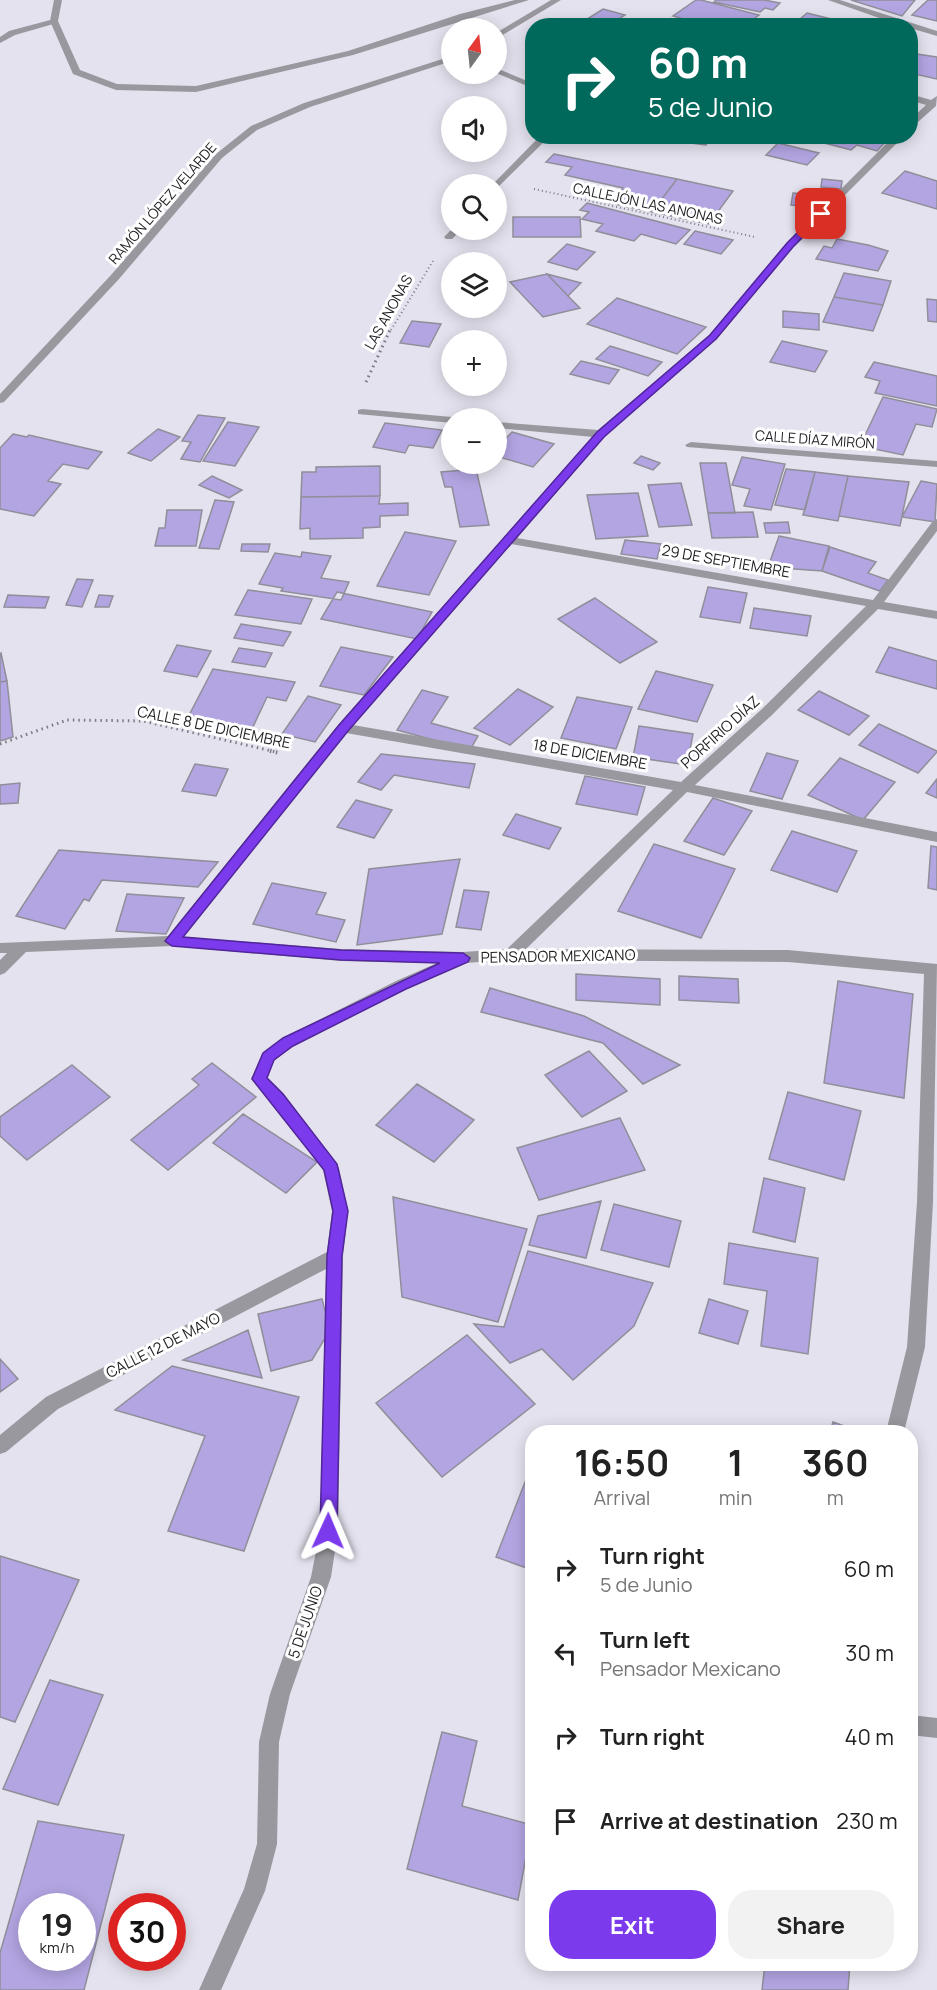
<!DOCTYPE html>
<meta charset="utf-8">
<style>
body{margin:0;font-family:Manrope,sans-serif;background:#f2f2f2;color:#222;height:100vh;display:flex;flex-direction:column;font-size:22px;white-space:nowrap}
*{box-sizing:border-box;margin:0}
p{font-size:20px;color:#767676}
.icon{flex:none;width:33px;height:33px;fill:none;stroke:currentColor;stroke-width:2;stroke-linecap:round;stroke-linejoin:round}
.map{position:relative;flex:1;overflow:hidden}
.panel{position:absolute;left:525px;top:1425px;width:393px;height:546px;display:flex;flex-direction:column;background:#fff;border-radius:24px;box-shadow:0 3px 15px #0003}
.panel>*{flex:none}
.hud{position:absolute;left:525px;top:18px;width:393px;height:126px;border-radius:24px;box-shadow:0 3px 15px #0003;background:#00695c;color:#fff;overflow:hidden}
.needle{width:39px;rotate:15deg}
.fabs{position:absolute;left:441px;top:18px;display:grid;gap:12px}
.fabs a{display:grid;place-items:center;width:66px;height:66px;border-radius:50%;background:#fff;box-shadow:0 3px 15px #0003;font-size:30px}
.speed{position:absolute;left:18px;top:1893px;display:flex;gap:12px;font-size:30px;font-weight:700;text-align:center}
.speed>*{display:grid;place-content:center;width:78px;height:78px;border-radius:50%;background:#fff;box-shadow:0 3px 15px #0003;line-height:1}
.speed small{font-size:15px;font-weight:400}
.speed .limit{border:9px solid #d22;background:#fff;color:#111}
.pin{position:absolute;display:grid;place-items:center;width:51px;height:51px;color:#fff;margin:-26px;border-radius:12px;box-shadow:0 3px 9px #0006}
.me{position:absolute;width:66px;margin:-33px;rotate:1deg;stroke-linejoin:round;filter:drop-shadow(0 0 4px #0008)}
.turn{display:flex;align-items:center;gap:21px;height:126px;padding:0 24px;font-size:27px}
.turn .icon{width:78px;height:78px;stroke-width:2.5}
.turn b{display:block;font-size:42px;line-height:51px}
.eta{display:flex;justify-content:space-evenly;align-items:center;height:102px;text-align:center}
.eta b{font-size:36px;font-weight:700;line-height:42px}
.action{display:flex;gap:12px;margin-top:auto;padding:12px 24px}
.action a{flex:1;height:69px;border-radius:24px;background:#7c3aed;color:#fff;font-size:24px;font-weight:700;line-height:69px;text-align:center}
.action a+a{background:#f2f2f2;color:#222}
ul{padding:0;list-style:none}
li{display:flex;align-items:center;gap:18px;height:84px;padding:0 24px}
li div{flex:1}
li b{display:block;font-size:22px}
li em{font-style:normal}
.map>svg:first-child{display:block}
</style>
<div class="map">
<svg width="937" height="1990" viewBox="0 0 937 1990">
<rect width="100%" height="100%" fill="#e4e2ee"/>
<path fill="#b3a5e2" stroke="#908e99" stroke-width="1.5" fill-rule="evenodd" d="M 696,0 L 701,0 L 759,15 L 744,26 L 709,26 L 673,16 Z
M 716,0 L 764,0 L 780,3 L 773,10 L 765,8 L 760,12 L 714,2 Z
M 851,0 L 915,0 L 902,16 Z
M 928,0 L 937,0 L 937,21 L 912,15 Z
M 603,9 L 625,15 L 617,20 L 634,25 L 576,26 Z
M 807,13 L 843,22 L 839,26 L 792,26 Z
M 910,53 L 937,57 L 937,79 L 910,73 Z
M 669,136 L 711,136 L 706,145 L 668,140 Z
M 797,136 L 891,136 L 877,151 L 857,145 L 851,150 Z
M 778,143 L 819,153 L 807,165 L 766,155 Z
M 554,154 L 677,179 L 652,212 L 610,203 L 623,188 L 565,175 L 572,167 L 546,162 Z
M 905,171 L 937,181 L 937,209 L 882,193 Z
M 677,179 L 733,191 L 709,224 L 652,212 Z
M 822,179 L 842,181 L 841,189 L 821,187 Z
M 793,193 L 816,195 L 814,207 L 791,205 Z
M 587,203 L 690,230 L 676,244 L 641,234 L 634,241 L 596,231 L 603,224 L 582,219 L 589,212 L 580,210 Z
M 513,217 L 580,217 L 581,237 L 513,237 Z
M 695,231 L 733,240 L 721,254 L 684,244 Z
M 837,239 L 868,245 L 888,251 L 878,271 L 816,259 L 824,246 L 832,248 Z
M 567,244 L 595,252 L 577,270 L 548,262 Z
M 844,273 L 891,281 L 883,305 L 834,297 Z
M 547,274 L 568,296 L 580,308 L 543,317 L 510,282 Z
M 547,274 L 581,283 L 568,296 Z
M 834,297 L 883,305 L 873,331 L 823,322 Z
M 617,298 L 706,327 L 677,354 L 587,324 Z
M 927,299 L 937,300 L 937,322 L 928,321 Z
M 783,311 L 819,314 L 819,330 L 783,327 Z
M 412,321 L 441,324 L 429,347 L 400,343 Z
M 782,341 L 827,351 L 815,372 L 770,362 Z
M 610,346 L 662,362 L 648,376 L 596,359 Z
M 581,361 L 619,370 L 609,384 L 570,374 Z
M 874,362 L 937,376 L 937,406 L 875,393 L 880,381 L 865,377 Z
M 883,397 L 937,409 L 932,427 L 916,424 L 903,455 L 860,446 Z
M 198,415 L 225,418 L 200,462 L 181,459 L 191,442 L 182,441 Z
M 228,422 L 259,427 L 235,466 L 203,461 Z
M 385,423 L 442,430 L 433,448 L 409,445 L 405,453 L 373,447 Z
M 158,429 L 180,437 L 151,461 L 128,453 Z
M 512,432 L 554,444 L 533,467 L 496,456 L 496,448 Z
M 13,434 L 27,437 L 29,435 L 102,452 L 88,469 L 63,464 L 48,481 L 61,484 L 34,516 L 0,509 L 0,448 Z
M 641,456 L 660,463 L 653,470 L 634,463 Z
M 742,457 L 785,464 L 771,510 L 744,506 L 750,489 L 732,485 Z
M 700,463 L 726,463 L 735,513 L 708,513 Z
M 380,466 L 380,496 L 301,497 L 302,472 L 316,472 L 316,467 Z
M 476,469 L 489,525 L 460,527 L 452,487 L 445,487 L 441,472 Z
M 786,469 L 815,472 L 805,510 L 775,505 Z
M 815,472 L 848,476 L 838,521 L 803,515 Z
M 212,476 L 242,490 L 229,498 L 199,485 Z
M 848,476 L 909,482 L 900,526 L 839,516 Z
M 921,481 L 937,484 L 935,522 L 902,517 Z
M 681,483 L 692,525 L 659,527 L 648,485 Z
M 638,493 L 648,536 L 596,539 L 587,495 Z
M 380,496 L 379,504 L 408,503 L 408,515 L 380,516 L 380,527 L 363,528 L 363,538 L 310,539 L 310,528 L 300,529 L 301,497 Z
M 215,500 L 234,502 L 219,549 L 199,548 Z
M 167,510 L 202,510 L 196,546 L 155,546 L 159,528 L 165,528 Z
M 753,512 L 758,537 L 712,538 L 708,513 Z
M 788,522 L 790,533 L 766,533 L 764,523 Z
M 405,532 L 456,541 L 429,595 L 377,586 Z
M 779,536 L 829,546 L 822,571 L 768,567 Z
M 625,540 L 661,544 L 657,559 L 621,554 Z
M 242,544 L 270,544 L 268,552 L 241,551 Z
M 830,547 L 876,562 L 868,573 L 888,580 L 880,591 L 822,571 Z
M 302,552 L 331,556 L 321,578 L 349,582 L 341,600 L 281,591 L 283,588 L 259,584 L 275,553 L 301,557 Z
M 77,579 L 93,580 L 82,607 L 66,605 Z
M 708,587 L 747,593 L 740,623 L 700,617 Z
M 248,590 L 312,599 L 301,624 L 235,615 Z
M 337,592 L 432,612 L 417,639 L 321,619 Z
M 8,595 L 49,597 L 45,608 L 4,607 Z
M 99,595 L 113,596 L 109,607 L 95,607 Z
M 595,598 L 657,642 L 620,663 L 558,619 Z
M 754,608 L 811,616 L 807,636 L 750,628 Z
M 241,624 L 291,632 L 283,646 L 234,638 Z
M 177,645 L 211,651 L 197,677 L 164,671 Z
M 341,647 L 393,657 L 364,695 L 320,686 Z
M 889,647 L 937,661 L 937,689 L 876,672 Z
M 239,648 L 272,653 L 265,667 L 232,662 Z
M 1,653 L 7,681 L 0,682 L 0,654 Z
M 213,669 L 295,682 L 286,701 L 267,697 L 251,731 L 227,727 L 225,732 L 184,725 Z
M 656,671 L 713,685 L 697,722 L 638,709 Z
M 7,681 L 13,737 L 0,741 L 0,682 Z
M 518,689 L 553,707 L 510,745 L 474,728 Z
M 422,690 L 448,697 L 431,723 L 478,736 L 470,750 L 397,730 Z
M 819,691 L 869,716 L 849,735 L 798,710 Z
M 308,696 L 341,705 L 315,742 L 282,734 Z
M 577,697 L 632,707 L 616,749 L 561,738 Z
M 879,724 L 937,751 L 937,752 L 918,773 L 859,745 Z
M 639,726 L 693,734 L 687,765 L 633,757 Z
M 767,753 L 798,761 L 782,799 L 750,791 Z
M 381,754 L 475,764 L 469,788 L 394,775 L 381,790 L 358,782 Z
M 840,758 L 895,782 L 863,820 L 808,795 Z
M 195,764 L 228,769 L 216,796 L 182,791 Z
M 585,776 L 645,787 L 637,815 L 576,804 Z
M 937,779 L 937,798 L 926,793 Z
M 20,783 L 18,803 L 0,804 L 0,785 Z
M 713,798 L 752,811 L 724,855 L 684,841 Z
M 356,800 L 392,810 L 374,838 L 337,827 Z
M 516,814 L 561,828 L 549,849 L 503,835 Z
M 792,831 L 857,851 L 837,892 L 771,870 Z
M 654,844 L 735,869 L 701,938 L 618,911 Z
M 931,846 L 937,847 L 937,890 L 928,888 Z
M 59,850 L 218,862 L 198,887 L 102,880 L 89,901 L 84,899 L 65,929 L 16,916 Z
M 460,859 L 442,934 L 357,945 L 369,869 Z
M 272,883 L 326,893 L 316,914 L 345,920 L 336,942 L 253,924 Z
M 464,890 L 489,892 L 481,930 L 456,927 Z
M 127,894 L 184,898 L 166,934 L 116,931 Z
M 576,974 L 660,979 L 660,1005 L 576,1000 Z
M 679,976 L 738,979 L 739,1003 L 679,1000 Z
M 838,981 L 913,994 L 904,1098 L 824,1083 Z
M 490,988 L 584,1016 L 680,1065 L 643,1084 L 603,1043 L 481,1012 Z
M 589,1051 L 627,1091 L 582,1117 L 545,1075 Z
M 212,1063 L 256,1097 L 168,1170 L 131,1140 L 199,1085 L 192,1079 Z
M 72,1065 L 110,1097 L 27,1160 L 0,1136 L 0,1117 Z
M 417,1084 L 474,1120 L 434,1162 L 376,1125 Z
M 788,1092 L 861,1111 L 844,1180 L 769,1159 Z
M 243,1114 L 317,1162 L 286,1193 L 213,1143 Z
M 620,1118 L 645,1170 L 539,1200 L 517,1148 Z
M 764,1178 L 805,1188 L 795,1242 L 753,1232 Z
M 393,1197 L 527,1229 L 498,1322 L 402,1297 Z
M 601,1201 L 586,1258 L 529,1245 L 538,1216 Z
M 614,1204 L 681,1221 L 669,1267 L 601,1250 Z
M 729,1243 L 818,1258 L 808,1354 L 761,1346 L 767,1291 L 724,1284 Z
M 528,1251 L 653,1283 L 634,1326 L 573,1380 L 542,1349 L 510,1363 L 474,1324 L 504,1327 Z
M 322,1299 L 330,1330 L 312,1360 L 271,1371 L 258,1314 Z
M 709,1299 L 748,1311 L 738,1344 L 699,1333 Z
M 248,1330 L 262,1378 L 183,1360 Z
M 467,1335 L 535,1404 L 442,1477 L 376,1403 Z
M 0,1359 L 18,1379 L 0,1392 Z
M 172,1366 L 299,1397 L 244,1551 L 168,1531 L 205,1436 L 115,1410 Z
M 833,1422 L 861,1432 L 830,1432 Z
M 527,1477 L 532,1479 L 532,1570 L 496,1557 Z
M 0,1556 L 79,1580 L 15,1722 L 0,1717 Z
M 50,1680 L 103,1695 L 58,1805 L 3,1789 Z
M 442,1732 L 477,1741 L 462,1806 L 532,1825 L 518,1900 L 407,1869 Z
M 38,1821 L 124,1835 L 84,1990 L 0,1990 L 0,1953 ZM 32,1906 L 82,1906 L 82,1958 L 32,1958 Z
M 765,1964 L 850,1964 L 848,1990 L 762,1990 Z"/>
<g fill="none" stroke-linecap="round" stroke-linejoin="round">
<path stroke="#7c7a82" stroke-width="2" stroke-dasharray="1 3" stroke-linecap="butt" d="M 534,189 L 755,237
M 391,330 L 433,261"/>
<path stroke="#7c7a82" stroke-width="3" stroke-dasharray="1.5 4" stroke-linecap="butt" d="M 366,382 L 391,328
M 0,744 L 67,720 L 143,721 L 276,752"/>
<path stroke="#7c7a82" stroke-width="4" stroke-dasharray="1.5 4.5" stroke-linecap="butt" d="M 270,751 L 279,753"/>
<path fill="#99989e" fill-rule="evenodd" d="M 54,19 L 57,19 L 57,23 L 15,35 L 0,43 L 0,37 L 9,31 Z"/>
<path fill="#99989e" fill-rule="evenodd" d="M 54,0 L 62,0 L 58,21 L 80,70 L 117,84 L 196,86 L 348,51 L 460,14 L 515,0 L 529,0 L 353,55 L 196,92 L 116,90 L 73,74 L 50,21 Z
M 551,0 L 561,0 L 496,39 L 496,33 Z
M 828,0 L 840,0 L 937,31 L 937,36 L 910,28 L 910,26 L 902,26 Z
M 452,56 L 452,61 L 310,107 L 257,130 L 222,158 L 119,279 L 4,402 L 0,403 L 0,394 L 111,275 L 216,154 L 251,126 L 304,103 Z
M 496,68 L 532,83 L 532,88 L 496,73 Z
M 910,94 L 931,100 L 937,96 L 936,106 L 910,129 L 910,120 L 926,105 L 910,100 Z
M 540,136 L 550,136 L 496,189 L 496,184 L 493,184 Z
M 894,136 L 904,136 L 793,247 L 717,339 L 605,436 L 517,538 L 873,600 L 933,521 L 937,519 L 937,531 L 884,602 L 937,611 L 937,619 L 878,609 L 772,715 L 695,785 L 937,832 L 937,842 L 687,792 L 526,949 L 788,950 L 937,964 L 933,1202 L 925,1347 L 904,1432 L 886,1432 L 907,1347 L 917,1202 L 924,974 L 788,962 L 511,960 L 465,963 L 406,989 L 293,1046 L 274,1061 L 267,1077 L 284,1094 L 339,1168 L 348,1211 L 343,1256 L 338,1531 L 331,1577 L 290,1694 L 279,1742 L 277,1844 L 265,1891 L 221,1990 L 199,1990 L 244,1889 L 257,1844 L 259,1742 L 270,1694 L 311,1577 L 320,1531 L 326,1269 L 58,1409 L 6,1452 L 0,1454 L 0,1435 L 46,1397 L 327,1252 L 332,1211 L 323,1170 L 272,1102 L 251,1079 L 263,1053 L 283,1038 L 396,981 L 437,963 L 341,961 L 172,946 L 26,952 L 5,973 L 0,975 L 0,960 L 7,953 L 0,953 L 0,943 L 168,936 L 338,725 L 593,437 L 496,428 L 496,422 L 598,430 L 709,335 L 787,243 ZM 511,544 L 866,606 L 762,709 L 681,782 L 353,725 ZM 346,733 L 673,790 L 507,949 L 463,952 L 341,949 L 184,937 Z
M 452,229 L 461,230 L 452,239 L 446,239 L 444,237 Z
M 362,409 L 452,417 L 456,418 L 452,418 L 452,423 L 358,414 L 358,410 Z
M 691,442 L 937,461 L 937,467 L 687,447 L 685,445 Z
M 910,1715 L 937,1718 L 937,1738 L 910,1735 Z"/>
</g>
<path fill="#7c3aed" stroke="#51269a" stroke-width="1.5" d="M 818,212 L 826,214 L 793,247 L 716,339 L 604,437 L 348,731 L 183,937 L 341,950 L 463,953 L 470,958 L 468,962 L 406,989 L 293,1046 L 274,1060 L 267,1078 L 283,1094 L 337,1164 L 348,1211 L 342,1256 L 337,1531 L 335,1537 L 328,1540 L 322,1537 L 320,1531 L 327,1256 L 333,1211 L 324,1170 L 252,1079 L 263,1053 L 283,1038 L 440,963 L 341,960 L 172,946 L 165,941 L 339,725 L 597,432 L 710,335 L 787,243 Z"/>
<g text-anchor="middle" dominant-baseline="central" stroke-width="6" stroke-linejoin="round" paint-order="stroke">
<g font-size="14" fill="#1f1e22" stroke="#fff">
<text transform="translate(162 203) rotate(-49)">RAMÓN LÓPEZ VELARDE</text>
<text transform="translate(648 203) rotate(12)">CALLEJÓN LAS ANONAS</text>
<text transform="translate(388 312) rotate(-61)">LAS ANONAS</text>
<text transform="translate(815 439) rotate(4)">CALLE DÍAZ MIRÓN</text>
</g>
<g font-size="15" fill="#1f1e22" stroke="#fff">
<text transform="translate(726 561) rotate(10)">29 DE SEPTIEMBRE</text>
<text transform="translate(214 727) rotate(12)">CALLE 8 DE DICIEMBRE</text>
<text transform="translate(720 732) rotate(-42)">PORFIRIO DÍAZ</text>
<text transform="translate(590 754) rotate(10)">18 DE DICIEMBRE</text>
<text transform="translate(558 956) rotate(-1)">PENSADOR MEXICANO</text>
<text transform="translate(163 1345) rotate(-27)">CALLE 12 DE MAYO</text>
<text transform="translate(305 1622) rotate(-71)">5 DE JUNIO</text>
</g>
</g>
</svg>
<div class="fabs">
<a><svg class="needle" viewBox="-14 -14 28 28"><path d="M0-13l5 13h-10z" fill="#e53935"/><path d="M0 13l5-13h-10z" fill="#767676"/></svg></a>
<a><svg class="icon" aria-label="sound" viewBox="0 0 24 24"><path d="M4 9h4l5-4v14l-5-4H4zM17 9q2 3 0 6"/></svg></a>
<a><svg class="icon" aria-label="search" viewBox="0 0 24 24"><circle cx="10" cy="10" r="6"/><path d="M15 15l6 6"/></svg></a>
<a><svg class="icon" aria-label="layers" viewBox="0 0 24 24"><path d="M12 4l9 5-9 5-9-5zM3 14l9 5 9-5"/></svg></a>
<a>+</a>
<a>−</a>
</div>
<div class="speed"><div>19<small>km/h</small></div><div class="limit">30</div></div>
<div class="pin" style="left:821px;top:214px;background:#d93025"><svg class="icon" aria-label="arrive" viewBox="0 0 24 24"><path d="M6 21V4h12l-3 4 3 4H6"/></svg></div>
<svg class="me" style="left:328px;top:1531px" viewBox="-20 -20 40 40"><path d="M0-17L14 15 0 8-14 15z" fill="#7c3aed" stroke="#fff" stroke-width="4"/></svg>
<div class="hud">
<div class="turn"><svg class="icon" aria-label="right" viewBox="0 0 24 24"><path d="M7 20v-9h11M14 6l5 5-5 5"/></svg><div><b>60 m</b>5 de Junio</div></div>
</div>
<section class="panel">
<div class="eta">
<div><b>16:50</b><p>Arrival</p></div>
<div><b>1</b><p>min</p></div>
<div><b>360</b><p>m</p></div>
</div>
<ul>
<li><svg class="icon" aria-label="right" viewBox="0 0 24 24"><path d="M7 20v-9h11M14 6l5 5-5 5"/></svg><div><b>Turn right</b><p>5 de Junio</p></div><em>60 m</em></li>
<li><svg class="icon" aria-label="left" viewBox="0 0 24 24"><path d="M17 20v-9H6M10 6l-5 5 5 5"/></svg><div><b>Turn left</b><p>Pensador Mexicano</p></div><em>30 m</em></li>
<li><svg class="icon" aria-label="right" viewBox="0 0 24 24"><path d="M7 20v-9h11M14 6l5 5-5 5"/></svg><div><b>Turn right</b></div><em>40 m</em></li>
<li><svg class="icon" aria-label="arrive" viewBox="0 0 24 24"><path d="M6 21V4h12l-3 4 3 4H6"/></svg><div><b>Arrive at destination</b></div><em>230 m</em></li>
</ul>
<div class="action"><a>Exit</a><a>Share</a></div>
</section>
</div>
